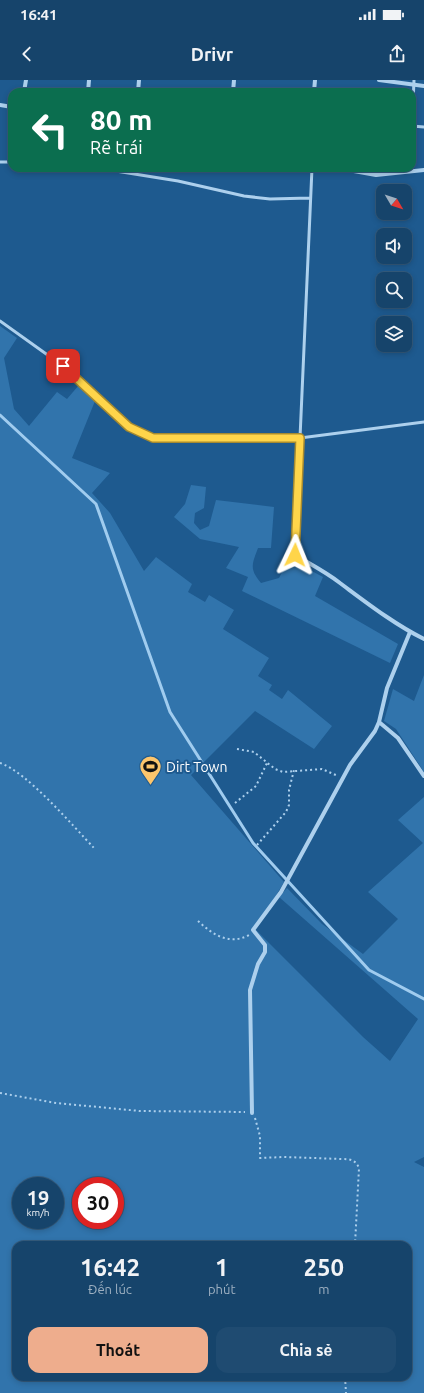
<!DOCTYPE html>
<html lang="vi">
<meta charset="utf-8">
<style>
body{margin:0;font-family:Ubuntu,sans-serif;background:#1f4b71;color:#f1f3f6;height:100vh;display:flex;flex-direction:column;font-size:15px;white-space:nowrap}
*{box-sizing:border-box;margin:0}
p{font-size:13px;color:#9eb0c1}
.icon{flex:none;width:22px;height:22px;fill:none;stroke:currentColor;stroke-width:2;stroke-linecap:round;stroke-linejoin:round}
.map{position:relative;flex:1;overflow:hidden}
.sheet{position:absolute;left:12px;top:1161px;width:400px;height:140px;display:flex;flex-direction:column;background:#16446b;border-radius:12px;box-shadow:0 2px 6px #0003,0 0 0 1px #355c7e}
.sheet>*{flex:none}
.hud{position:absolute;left:8px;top:8px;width:408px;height:84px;border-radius:12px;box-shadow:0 2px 6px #0003,0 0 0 1px #355c7e;background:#0b6e4f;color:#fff;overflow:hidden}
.needle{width:26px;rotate:129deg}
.buttons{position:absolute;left:376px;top:104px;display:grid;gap:8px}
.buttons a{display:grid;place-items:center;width:36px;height:36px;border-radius:8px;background:#16446b;box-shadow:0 2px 6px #0003,0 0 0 1px #355c7e;font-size:20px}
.speed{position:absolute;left:12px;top:1097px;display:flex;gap:8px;font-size:20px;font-weight:700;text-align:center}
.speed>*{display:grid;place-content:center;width:52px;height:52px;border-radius:50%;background:#16446b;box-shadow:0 2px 6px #0003,0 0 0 1px #355c7e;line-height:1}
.speed small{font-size:10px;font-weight:400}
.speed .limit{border:6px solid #d22;background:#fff;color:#111}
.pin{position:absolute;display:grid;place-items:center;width:34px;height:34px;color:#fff;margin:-17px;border-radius:8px;box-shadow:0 2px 6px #0006}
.me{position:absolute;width:44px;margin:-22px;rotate:2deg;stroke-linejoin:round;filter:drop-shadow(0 0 3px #0008)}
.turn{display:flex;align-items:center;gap:14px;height:84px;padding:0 16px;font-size:18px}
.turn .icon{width:52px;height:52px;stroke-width:2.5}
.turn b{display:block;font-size:28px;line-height:34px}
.eta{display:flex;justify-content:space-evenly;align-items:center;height:68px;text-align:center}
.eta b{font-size:24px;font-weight:700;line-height:28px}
.primary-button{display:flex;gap:8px;margin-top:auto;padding:8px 16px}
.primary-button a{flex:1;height:46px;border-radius:12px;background:#eead8d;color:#111;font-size:16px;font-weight:700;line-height:46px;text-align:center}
.primary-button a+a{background:#1f4b71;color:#f1f3f6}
.status{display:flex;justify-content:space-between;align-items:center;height:28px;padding:0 20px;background:#16446b;direction:ltr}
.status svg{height:11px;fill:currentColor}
header{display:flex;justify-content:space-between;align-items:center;height:52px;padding:0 16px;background:#16446b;font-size:18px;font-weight:700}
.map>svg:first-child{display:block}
</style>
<div class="status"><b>16:41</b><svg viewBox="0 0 49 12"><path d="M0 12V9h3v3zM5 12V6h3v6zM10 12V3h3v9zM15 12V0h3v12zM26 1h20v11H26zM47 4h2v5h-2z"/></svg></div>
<header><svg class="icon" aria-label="back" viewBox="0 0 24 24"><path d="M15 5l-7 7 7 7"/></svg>Drivr<svg class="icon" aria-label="share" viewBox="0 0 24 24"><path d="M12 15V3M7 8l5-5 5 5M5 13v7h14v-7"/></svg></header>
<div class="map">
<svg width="424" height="1313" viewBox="0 0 424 1313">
<rect width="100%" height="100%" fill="#1e5a8f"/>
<path fill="#3174ac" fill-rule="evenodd" d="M 0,246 L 17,258 L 4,278 L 14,329 L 29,346 L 57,312 L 67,319 L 79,305 L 95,321 L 72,378 L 110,393 L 92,413 L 110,433 L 144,491 L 156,477 L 192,504 L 188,512 L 205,522 L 209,515 L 234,530 L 223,549 L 269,578 L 258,596 L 272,605 L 269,610 L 282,619 L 288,610 L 332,646 L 314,669 L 255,631 L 191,695 L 284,802 L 268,829 L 253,847 L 363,957 L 390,981 L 418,939 L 279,817 L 287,808 L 322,844 L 363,874 L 398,839 L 368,812 L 423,763 L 398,740 L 424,717 L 424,1077 L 414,1082 L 424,1087 L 424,1313 L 0,1313 ZM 21,1106 L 55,1106 L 55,1140 L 21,1140 ZM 81,1106 L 115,1106 L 115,1140 L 81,1140 ZM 16,1165 L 408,1165 L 408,1297 L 16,1297 Z
M 191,405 L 206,407 L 204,428 L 195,433 L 194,443 L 200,450 L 209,446 L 216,420 L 274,427 L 271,468 L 258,468 C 252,484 249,489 261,503 L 279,498 L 289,479 L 323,497 L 315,516 L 398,564 L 390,583 L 242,511 L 248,497 L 226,488 L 239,467 L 200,459 L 174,437 L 185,424 Z
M 424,595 L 424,692 L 396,649 L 384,641 L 393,609 L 414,621 Z"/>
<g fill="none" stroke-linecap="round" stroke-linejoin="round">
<path stroke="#a0ccef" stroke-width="3" d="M 0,335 L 96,424 L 170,632 L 253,763 L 369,890 L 424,919"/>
<path stroke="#add0ed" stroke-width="2" stroke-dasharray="2 3" stroke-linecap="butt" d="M 237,669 L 254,672 L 275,689 L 283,692 L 322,689 L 338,696
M 0,683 C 26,691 74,747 94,768
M 235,723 L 256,706 L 267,683
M 257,765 L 286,732 L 289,725 L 289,710 L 294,690
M 198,841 C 212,854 229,866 249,855
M 0,1013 L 56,1023 L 140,1031 L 245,1032
M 255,1038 L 260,1056 L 260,1078 L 284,1077 L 342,1079 C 350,1079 356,1080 359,1088 L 355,1165
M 345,1297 L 346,1313"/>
<path stroke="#add0ed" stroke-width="3" d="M 412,46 L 424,47
M 412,49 L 414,0
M 0,82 L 12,82
M 97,88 L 178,101 L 244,116 L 270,119 L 310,118
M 0,241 L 63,286 L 129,347 L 153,358 L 300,358 L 424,342
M 300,358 L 312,88"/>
<path stroke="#add0ed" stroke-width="4" d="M 379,0 L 424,6
M 24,12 L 26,0
M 88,12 L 89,0
M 138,12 L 139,0
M 233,12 L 234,0
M 314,12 L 315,0
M 0,25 L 12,27
M 337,88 L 376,95 L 424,90
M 300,358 L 295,475 C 310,484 326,492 340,503 C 367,523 394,544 424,559
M 410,552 L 387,608 L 379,642 L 398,658 L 424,696
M 252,1033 L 250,910 L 258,884 L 265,872 L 265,865 L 253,850 L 281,812 L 350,685 L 375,651 L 379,642"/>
</g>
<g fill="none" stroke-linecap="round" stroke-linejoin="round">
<defs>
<path id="route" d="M 63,286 L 129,347 L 153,358 L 300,358 L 295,475"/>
</defs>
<use href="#route" stroke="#a68a30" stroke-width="10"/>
<use href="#route" stroke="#ffd54a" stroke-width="7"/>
</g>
<defs>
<symbol id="stadium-pin" viewBox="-11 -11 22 30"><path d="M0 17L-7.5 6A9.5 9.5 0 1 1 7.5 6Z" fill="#fcc56c" stroke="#1e5a8f"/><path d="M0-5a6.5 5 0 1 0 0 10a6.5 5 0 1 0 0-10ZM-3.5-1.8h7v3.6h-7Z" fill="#111"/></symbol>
</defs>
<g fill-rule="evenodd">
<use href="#stadium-pin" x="138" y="674" width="25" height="34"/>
</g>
<g text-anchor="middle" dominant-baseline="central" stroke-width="4" stroke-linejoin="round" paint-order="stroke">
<g font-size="14" fill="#fff" stroke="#1e5a8f" text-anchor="start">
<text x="166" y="687">Dirt Town</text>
</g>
</g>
</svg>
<div class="buttons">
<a><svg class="needle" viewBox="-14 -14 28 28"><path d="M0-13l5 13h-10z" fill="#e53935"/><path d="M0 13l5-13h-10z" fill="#9eb0c1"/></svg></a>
<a><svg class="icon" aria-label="sound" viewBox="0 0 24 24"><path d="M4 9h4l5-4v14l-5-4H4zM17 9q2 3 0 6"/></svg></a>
<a><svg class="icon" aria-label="search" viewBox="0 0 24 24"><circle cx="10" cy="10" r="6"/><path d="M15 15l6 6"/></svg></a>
<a><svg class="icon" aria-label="layers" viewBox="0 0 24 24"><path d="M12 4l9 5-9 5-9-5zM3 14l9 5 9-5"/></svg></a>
</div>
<div class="speed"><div>19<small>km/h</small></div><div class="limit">30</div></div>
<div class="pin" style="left:63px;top:286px;background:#d93025"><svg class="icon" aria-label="arrive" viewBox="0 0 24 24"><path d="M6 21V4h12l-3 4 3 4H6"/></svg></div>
<svg class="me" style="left:295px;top:475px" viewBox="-20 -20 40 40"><path d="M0-17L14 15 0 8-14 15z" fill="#ffd54a" stroke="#fff" stroke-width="4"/></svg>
<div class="hud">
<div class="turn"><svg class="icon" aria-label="left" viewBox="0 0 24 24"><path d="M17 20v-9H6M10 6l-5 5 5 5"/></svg><div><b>80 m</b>Rẽ trái</div></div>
</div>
<section class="sheet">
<div class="eta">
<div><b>16:42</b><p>Đến lúc</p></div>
<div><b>1</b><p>phút</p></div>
<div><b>250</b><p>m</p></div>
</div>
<div class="primary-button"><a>Thoát</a><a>Chia sẻ</a></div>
</section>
</div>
